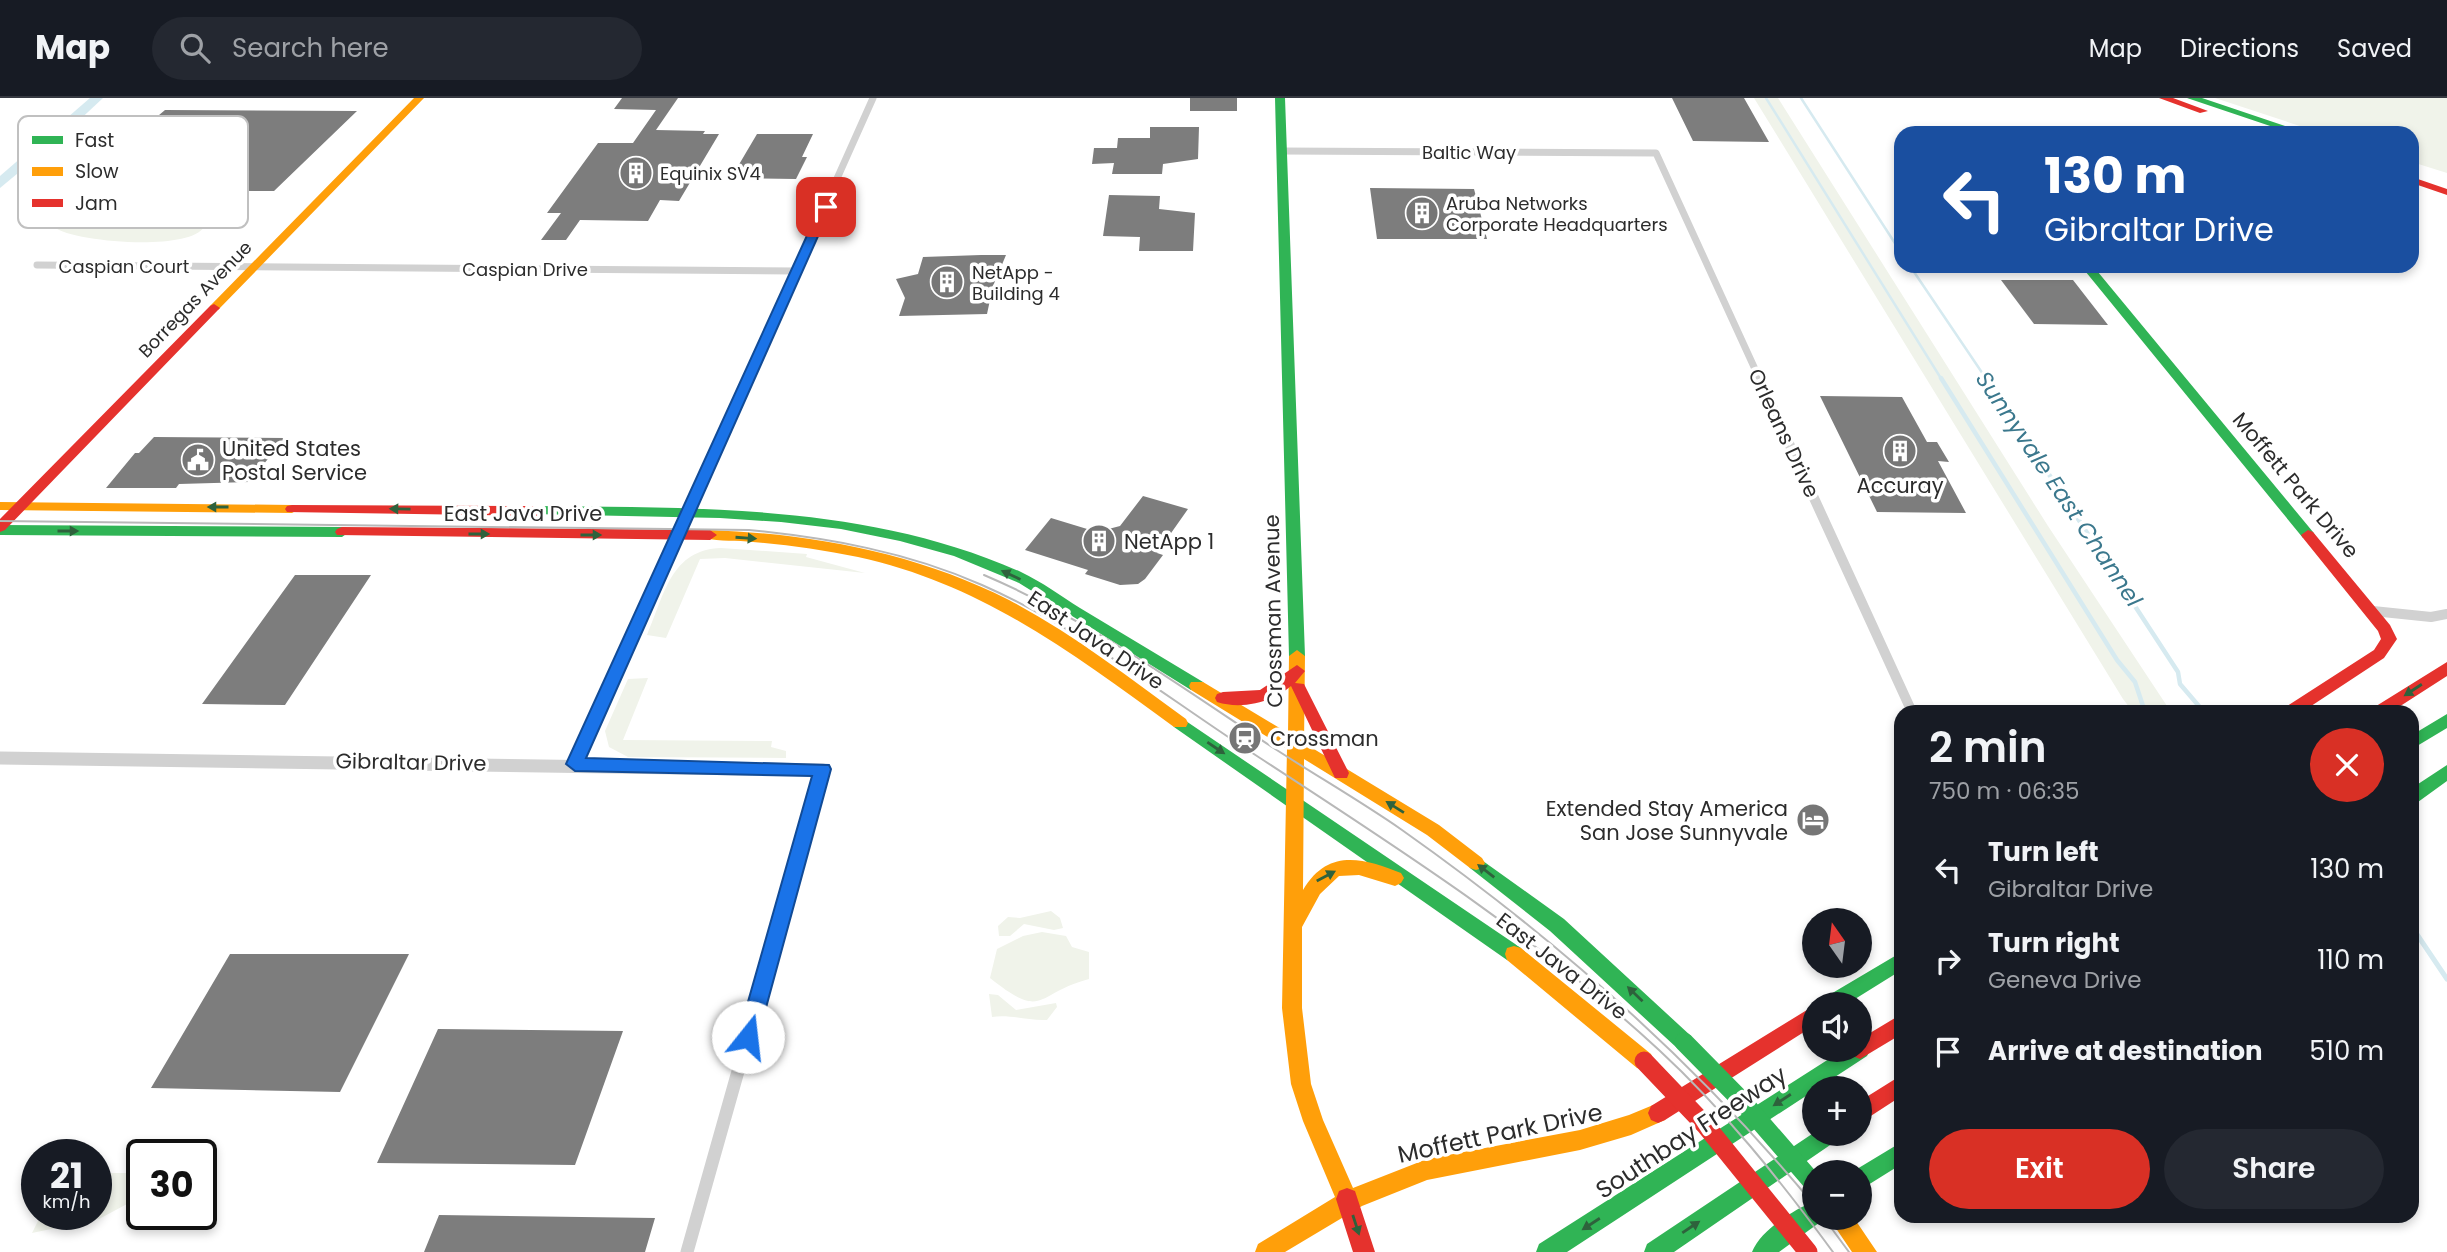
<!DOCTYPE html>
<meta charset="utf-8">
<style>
body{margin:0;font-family:Poppins,sans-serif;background:#242831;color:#f1f3f6;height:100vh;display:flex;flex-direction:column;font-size:26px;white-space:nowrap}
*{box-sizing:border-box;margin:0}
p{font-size:23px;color:#9ea1a6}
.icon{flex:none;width:38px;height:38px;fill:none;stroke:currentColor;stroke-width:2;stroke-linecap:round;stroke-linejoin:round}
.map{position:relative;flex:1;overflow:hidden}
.drawer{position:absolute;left:1894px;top:607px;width:525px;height:518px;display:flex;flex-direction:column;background:#171b24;border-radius:21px;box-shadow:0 4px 10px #0003}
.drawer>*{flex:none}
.banner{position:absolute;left:1894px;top:28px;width:525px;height:147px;border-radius:21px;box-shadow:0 4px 10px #0003;background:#1a4fa0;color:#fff;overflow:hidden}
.needle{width:46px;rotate:346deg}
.tools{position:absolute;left:1802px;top:810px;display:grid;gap:14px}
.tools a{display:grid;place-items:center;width:70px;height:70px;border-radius:50%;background:#171b24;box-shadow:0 4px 10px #0003;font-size:35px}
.speed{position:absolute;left:21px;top:1041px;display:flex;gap:14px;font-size:35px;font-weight:700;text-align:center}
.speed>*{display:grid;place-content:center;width:91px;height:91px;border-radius:50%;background:#171b24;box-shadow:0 4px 10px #0003;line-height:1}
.speed small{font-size:18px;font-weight:400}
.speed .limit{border:4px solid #111;border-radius:10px;background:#fff;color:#111}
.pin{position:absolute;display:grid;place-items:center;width:60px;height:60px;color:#fff;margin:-30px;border-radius:14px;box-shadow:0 4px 10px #0006}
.me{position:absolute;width:77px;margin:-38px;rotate:16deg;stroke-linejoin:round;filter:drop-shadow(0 0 5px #0008)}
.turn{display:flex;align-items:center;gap:24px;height:147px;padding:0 35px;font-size:32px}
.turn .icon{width:91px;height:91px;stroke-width:2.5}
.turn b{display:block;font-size:49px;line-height:60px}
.round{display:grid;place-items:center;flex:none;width:74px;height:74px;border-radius:37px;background:#242831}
.summary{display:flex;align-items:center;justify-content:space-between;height:119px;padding:0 35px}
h1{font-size:42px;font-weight:600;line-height:52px}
.cta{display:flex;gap:14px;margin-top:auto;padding:14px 35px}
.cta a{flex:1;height:80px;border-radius:42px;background:#d93025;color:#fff;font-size:28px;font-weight:600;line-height:80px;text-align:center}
.cta a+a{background:#242831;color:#f1f3f6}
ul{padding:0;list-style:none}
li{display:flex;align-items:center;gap:21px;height:91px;padding:0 35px}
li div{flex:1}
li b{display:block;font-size:26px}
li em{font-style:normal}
header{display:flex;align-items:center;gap:42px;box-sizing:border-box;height:98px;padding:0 35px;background:#171b24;border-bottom:2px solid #363941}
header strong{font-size:33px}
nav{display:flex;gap:38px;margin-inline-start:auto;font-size:24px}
.search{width:490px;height:63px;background:#242831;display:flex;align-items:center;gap:18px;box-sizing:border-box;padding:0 24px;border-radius:38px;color:#9ea1a6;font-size:26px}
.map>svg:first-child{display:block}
</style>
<header>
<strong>Map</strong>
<div class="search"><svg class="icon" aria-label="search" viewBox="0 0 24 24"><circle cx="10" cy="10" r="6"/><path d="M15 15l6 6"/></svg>Search here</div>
<nav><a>Map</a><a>Directions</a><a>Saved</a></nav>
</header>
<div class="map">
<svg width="2447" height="1154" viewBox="0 0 2447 1154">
<rect width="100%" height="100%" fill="#fff"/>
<path fill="#f0f3ea" d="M 1754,0 L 1778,0 L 2048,428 L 2171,614 L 2133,614 L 2123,601 Z
M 2215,0 L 2447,0 L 2447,75 L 2412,64 L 2412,35 L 2321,35 Z
M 134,105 L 189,107 L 202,119 L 204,129 C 189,154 72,144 54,129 Z
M 721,450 L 807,456 L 806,459 L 865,475 L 725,460 L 700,461 L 666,540 L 647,537 C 665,495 671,452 721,450 Z
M 648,580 L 623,642 L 772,643 L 771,649 L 786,653 L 786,660 L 628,659 L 609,649 L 605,633 L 628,581 Z
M 1051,813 L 1060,820 L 1063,830 L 1054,832 L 1024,826 L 1010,838 L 999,838 L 998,828 L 1008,819 L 1020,820 Z
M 1042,834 L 1066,838 L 1072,849 L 1089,854 L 1089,881 C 1035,895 1045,924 990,880 L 997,851 L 1023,838 Z
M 989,896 L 998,897 L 1016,912 L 1056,905 L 1057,909 L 1047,922 C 1028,923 1010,916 992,919 Z
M 96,1075 L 135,1075 L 142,1098 L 99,1121 L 32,1135 L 41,1117 L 96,1116 Z"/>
<path fill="#d6eaf0" d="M 90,0 L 103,0 L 59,41 L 0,90 L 0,78 Z"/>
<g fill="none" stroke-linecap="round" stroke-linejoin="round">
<path stroke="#d6eaf0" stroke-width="2.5" d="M 1766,0 L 1942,282
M 1801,0 L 1900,153
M 1910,168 L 1987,282"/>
<path stroke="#d6eaf0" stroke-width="4.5" d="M 1941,280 L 2117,562 L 2135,584 L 2143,608 L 2150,614
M 1986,280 L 2178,574 L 2180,586 L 2204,614"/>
<path stroke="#d6eaf0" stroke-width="5" d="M 2412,829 L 2447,881"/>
</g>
<path fill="#7d7d7d" d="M 622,0 L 678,0 L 656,32 L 705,33 L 703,36 L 719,36 L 679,103 L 660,102 L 648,123 L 580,122 L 566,142 L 541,142 L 561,115 L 547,115 L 598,45 L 633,45 L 656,12 L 614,11 Z
M 1190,0 L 1237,0 L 1237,13 L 1190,13 Z
M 1672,0 L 1744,0 L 1769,44 L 1693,43 Z
M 165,12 L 357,13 L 274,93 L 57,92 L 145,23 L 152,23 Z
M 1150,29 L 1199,29 L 1198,61 L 1163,66 L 1162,76 L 1112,76 L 1114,65 L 1092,66 L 1094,50 L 1117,50 L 1118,40 L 1150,40 Z
M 757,36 L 813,36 L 802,59 L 807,59 L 796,81 L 731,80 Z
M 1370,90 L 1474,91 L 1487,141 L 1377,141 Z
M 1109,97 L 1160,98 L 1159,111 L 1195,115 L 1193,153 L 1139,153 L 1140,139 L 1103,138 Z
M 981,157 L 1006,157 L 993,188 L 987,216 L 899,218 L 905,200 L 896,181 L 918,176 L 923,159 Z
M 2001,182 L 2073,182 L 2108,227 L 2034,226 Z
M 1820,298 L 1902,299 L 1927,344 L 1937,344 L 1949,364 L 1938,363 L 1966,415 L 1877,414 Z
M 154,339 L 285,340 L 249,384 L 179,386 L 176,390 L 106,390 L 135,355 L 139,355 Z
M 1143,398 L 1188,411 L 1157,455 L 1163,457 L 1145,481 L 1138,486 L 1120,487 L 1085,476 L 1088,472 L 1025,452 L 1051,420 L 1097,434 L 1120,428 Z
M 295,477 L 371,477 L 285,607 L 202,606 Z
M 230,856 L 409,856 L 340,994 L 151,990 Z
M 438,931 L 623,933 L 575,1067 L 377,1065 Z
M 439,1117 L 655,1120 L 645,1154 L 424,1154 Z"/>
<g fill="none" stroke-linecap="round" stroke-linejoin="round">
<path stroke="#d1d1d1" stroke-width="7" d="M 1281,53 L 1656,55 L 1760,282
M 37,167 L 797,173
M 747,282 L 873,0"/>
<path stroke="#d1d1d1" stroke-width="10" d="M 1759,280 L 1912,614
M 2373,513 L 2431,519 L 2447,516
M 579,656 L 748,280"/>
<path stroke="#d1d1d1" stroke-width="13" d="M 0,660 L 823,672 L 687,1154
M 575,666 L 580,655"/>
<path fill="#30b455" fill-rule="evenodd" d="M 1275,0 L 1285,0 L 1305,558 L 1297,564 L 1289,558 Z
M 2187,0 L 2202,0 L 2306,35 L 2291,35 Z
M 2081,168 L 2093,168 L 2313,434 L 2315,437 L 2313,440 L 2303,440 Z
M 537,408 C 701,410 869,406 1021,474 C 1042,484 1061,498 1080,510 C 1121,535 1162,559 1203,584 L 1205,588 L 1203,592 L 1191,592 L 1019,485 L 954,458 L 900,443 L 841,431 L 781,424 L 720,420 L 532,416 L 530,413 Z
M 0,427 L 342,429 L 349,434 L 342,439 L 0,437 Z
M 2447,616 L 2447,630 L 2412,651 L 2412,637 Z
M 1180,619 L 1521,850 L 1523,856 L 1521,862 L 1514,864 L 1507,862 L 1174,629 L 1172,625 L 1174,621 Z
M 2447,667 L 2447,683 L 2418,704 L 2412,706 L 2412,690 Z
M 1476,758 L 1564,821 L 1691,938 L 1694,944 L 1691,950 L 1684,953 L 1677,950 L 1550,833 L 1470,770 L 1467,765 L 1470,760 Z
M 1900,855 L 1900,873 L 1847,906 L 1822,906 L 1824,900 Z
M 1860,943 L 1867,946 L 1870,952 L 1867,958 L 1567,1154 L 1536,1154 L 1539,1146 L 1843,952 L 1860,952 Z
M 1815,1034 L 1815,1036 L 1839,1036 L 1836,1043 L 1674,1154 L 1644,1154 L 1647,1146 Z
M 1900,1045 L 1900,1067 L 1860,1092 L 1860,1074 L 1852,1074 Z
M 1815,1103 L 1815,1120 L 1823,1122 L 1779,1154 L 1752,1154 C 1761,1132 1793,1112 1815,1103 Z"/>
<path fill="#ff9f0a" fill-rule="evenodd" d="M 414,0 L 424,0 L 218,212 L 210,212 L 210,208 Z
M 0,404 L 292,407 L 299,411 L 292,415 L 0,412 Z
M 710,432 C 813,436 916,455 1009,502 C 1072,535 1128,579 1186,621 L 1188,625 L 1186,629 L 1174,629 C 1074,556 982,486 858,459 C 823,452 788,447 753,444 C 737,442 720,444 705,440 L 703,437 L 705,434 Z
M 1297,552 L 1305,558 L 1304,645 L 1439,727 L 1482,760 L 1485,765 L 1482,770 L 1476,772 L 1470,770 L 1427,737 L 1304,661 L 1303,792 C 1328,750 1363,760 1401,775 L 1404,780 L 1401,785 L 1395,788 L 1359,777 L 1339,778 L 1320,796 L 1302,829 L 1302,910 L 1311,986 L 1323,1022 L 1353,1090 L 1427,1061 L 1580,1032 L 1629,1017 L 1658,1005 L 1665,1008 L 1668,1015 L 1665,1022 L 1631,1037 L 1580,1052 L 1427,1082 L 1362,1108 L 1285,1154 L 1255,1154 L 1258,1146 L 1335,1099 L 1303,1023 L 1291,986 L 1282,910 L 1287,651 L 1191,592 L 1189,588 L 1191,584 L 1203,584 L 1288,635 L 1289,558 Z
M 1514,848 L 1521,850 L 1651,956 L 1654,963 L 1651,970 L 1644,972 L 1637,970 L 1507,862 L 1505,856 L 1507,850 Z
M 1829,1120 L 1854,1120 L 1877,1154 L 1852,1154 Z"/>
<path fill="#e5322d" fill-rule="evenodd" d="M 2159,0 L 2173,0 L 2208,13 L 2200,15 Z
M 2412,79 L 2447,91 L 2447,97 L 2412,85 Z
M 214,206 L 220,210 L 218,212 L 5,432 L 0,434 L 0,421 L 210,208 Z
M 292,407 L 537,408 L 544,413 L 537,418 L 287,414 L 285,411 L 287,408 Z
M 342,429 L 710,432 L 717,437 L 710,442 L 337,437 L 335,434 L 337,431 Z
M 2308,432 L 2313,434 L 2390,527 L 2397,541 L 2384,560 L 2302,614 L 2282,614 L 2284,610 L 2374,552 L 2381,541 L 2378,533 L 2303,440 L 2301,437 Z
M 2447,564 L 2447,578 L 2391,614 L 2371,614 L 2373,610 Z
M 1297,567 L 1305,573 L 1295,585 L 1304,586 L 1306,590 L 1349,675 L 1347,680 L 1335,680 L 1291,588 C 1272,604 1242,612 1217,604 L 1215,600 L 1217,596 L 1223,594 L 1260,592 Z
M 1815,907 L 1815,927 L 1665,1022 L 1658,1025 L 1651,1022 L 1648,1015 L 1651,1008 Z
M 1900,917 L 1900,937 L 1860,961 L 1853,958 L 1850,952 L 1860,952 L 1860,941 Z
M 1900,978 L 1900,999 L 1860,1025 L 1860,1003 Z
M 1347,1090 L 1355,1093 L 1375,1154 L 1353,1154 L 1336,1101 L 1339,1093 Z"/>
<path stroke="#b8b8b8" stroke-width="2" d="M 0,423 L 749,432 C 829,440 908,454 982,487 C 1082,531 1168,601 1260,660 C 1398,750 1537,839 1659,952 C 1724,1012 1780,1082 1833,1154
M 984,477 C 1087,521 1176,585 1269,647 C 1313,676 1359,702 1402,732 C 1555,840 1696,964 1815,1108
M 1824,1120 L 1849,1154"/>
<path stroke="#30b455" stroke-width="19" d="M 1684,944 L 1743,1004 L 1815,1087"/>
<path stroke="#e5322d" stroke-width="19" d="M 1644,963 L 1706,1028 L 1808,1154"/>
</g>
<defs><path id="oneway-solid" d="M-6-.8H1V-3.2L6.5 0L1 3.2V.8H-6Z" transform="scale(1.75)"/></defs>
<g fill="#2e623c">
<use href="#oneway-solid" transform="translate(218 409) rotate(-180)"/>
<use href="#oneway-solid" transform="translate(400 411) rotate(-179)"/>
<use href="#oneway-solid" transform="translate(68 433)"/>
<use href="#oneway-solid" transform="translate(479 436)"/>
<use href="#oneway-solid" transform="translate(591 437)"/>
<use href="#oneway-solid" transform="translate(746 440) rotate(4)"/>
<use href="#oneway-solid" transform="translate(1011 477) rotate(-155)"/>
<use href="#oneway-solid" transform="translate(2413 592) rotate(147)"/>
<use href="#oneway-solid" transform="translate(1216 650) rotate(34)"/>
<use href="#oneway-solid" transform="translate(1395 709) rotate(-148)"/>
<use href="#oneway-solid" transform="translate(1486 773) rotate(-142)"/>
<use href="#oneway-solid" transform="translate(1326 778) rotate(-28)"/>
<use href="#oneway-solid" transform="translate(1635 896) rotate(-136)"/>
<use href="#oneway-solid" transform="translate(1782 1002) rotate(147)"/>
<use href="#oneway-solid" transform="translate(1591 1126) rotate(147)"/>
<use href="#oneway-solid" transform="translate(1356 1127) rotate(72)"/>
<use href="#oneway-solid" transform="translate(1691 1129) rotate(-34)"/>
</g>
<path fill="#1a73e8" stroke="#114b97" stroke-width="2" d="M 826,105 L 831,109 L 586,660 L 829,667 L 831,671 L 758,939 L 755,946 L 748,949 L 741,946 L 738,939 L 812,678 L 575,673 L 566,666 L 820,109 Z"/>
<defs>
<symbol id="building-disc" viewBox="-11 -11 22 22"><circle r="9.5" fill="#767676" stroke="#fff"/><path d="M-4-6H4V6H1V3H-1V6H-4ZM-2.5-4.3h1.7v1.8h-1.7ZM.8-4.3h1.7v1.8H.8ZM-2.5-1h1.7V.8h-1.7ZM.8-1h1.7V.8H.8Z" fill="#fff"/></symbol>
<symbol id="civic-disc" viewBox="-11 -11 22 22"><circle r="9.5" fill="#767676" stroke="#fff"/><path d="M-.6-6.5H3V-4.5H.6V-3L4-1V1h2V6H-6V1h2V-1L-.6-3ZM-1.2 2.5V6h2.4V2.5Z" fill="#fff"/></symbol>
<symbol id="station-disc" viewBox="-11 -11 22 22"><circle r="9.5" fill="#767676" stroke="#fff"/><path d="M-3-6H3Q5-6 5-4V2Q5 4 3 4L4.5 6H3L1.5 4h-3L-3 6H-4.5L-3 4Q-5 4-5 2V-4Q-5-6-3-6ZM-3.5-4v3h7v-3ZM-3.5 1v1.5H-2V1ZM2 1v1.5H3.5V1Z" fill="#fff"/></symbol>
<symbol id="hotel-disc" viewBox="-11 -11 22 22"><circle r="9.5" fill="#767676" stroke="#fff"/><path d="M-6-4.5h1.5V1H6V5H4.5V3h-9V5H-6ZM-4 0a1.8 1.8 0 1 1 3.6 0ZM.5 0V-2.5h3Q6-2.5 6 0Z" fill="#fff"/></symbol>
</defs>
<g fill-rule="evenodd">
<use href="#building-disc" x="617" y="56" width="38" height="38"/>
<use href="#building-disc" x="1403" y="96" width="38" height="38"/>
<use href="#building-disc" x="928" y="165" width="38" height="38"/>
<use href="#building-disc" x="1881" y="334" width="38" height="38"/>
<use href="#civic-disc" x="179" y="343" width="38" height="38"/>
<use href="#building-disc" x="1080" y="424" width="38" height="38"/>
<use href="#station-disc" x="1226" y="621" width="38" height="38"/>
<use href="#hotel-disc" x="1794" y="703" width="38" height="38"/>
</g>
<g text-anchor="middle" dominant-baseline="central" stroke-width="7" stroke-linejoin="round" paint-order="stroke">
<g font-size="18" fill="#2c2c2c" stroke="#fff">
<text x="1469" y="54">Baltic Way</text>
<text x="124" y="168">Caspian Court</text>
<text x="525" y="171">Caspian Drive</text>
<text transform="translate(195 201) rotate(-46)">Borregas Avenue</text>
</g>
<g font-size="18" fill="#2c2c2c" stroke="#fff" text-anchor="start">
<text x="660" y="75">Equinix SV4</text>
<text x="1446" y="105">Aruba Networks<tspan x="1446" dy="21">Corporate Headquarters</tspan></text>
<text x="972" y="174">NetApp -<tspan x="972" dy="21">Building 4</tspan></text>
</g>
<g font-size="21" fill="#2c2c2c" stroke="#fff">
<text transform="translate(1784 335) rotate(65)">Orleans Drive</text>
<text transform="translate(2296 387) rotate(50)">Moffett Park Drive</text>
<text x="523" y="415">East Java Drive</text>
<text transform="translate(1273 513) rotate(-91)">Crossman Avenue</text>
<text transform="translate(1096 542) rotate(34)">East Java Drive</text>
<text transform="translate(411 664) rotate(1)">Gibraltar Drive</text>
<text transform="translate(1562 868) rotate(38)">East Java Drive</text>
</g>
<g font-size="21" fill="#2c2c2c" stroke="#fff" text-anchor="start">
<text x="222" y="350">United States<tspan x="222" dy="24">Postal Service</tspan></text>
<text x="1900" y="387" text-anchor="middle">Accuray</text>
<text x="1124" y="443">NetApp 1</text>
<text x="1270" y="640">Crossman</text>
<text x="1788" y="710" text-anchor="end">Extended Stay America<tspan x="1788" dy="24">San Jose Sunnyvale</tspan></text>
</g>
<g font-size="23" font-style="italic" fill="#3b788d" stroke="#fff">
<text transform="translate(2059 391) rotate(56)">Sunnyvale East Channel</text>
</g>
<g font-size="24" fill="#2c2c2c" stroke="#fff">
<text transform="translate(1691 1034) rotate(-33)">Southbay Freeway</text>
<text transform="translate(1500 1035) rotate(-12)">Moffett Park Drive</text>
</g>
</g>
<rect x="18" y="18" width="230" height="112" rx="10" fill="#fff" stroke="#c0c0c0" stroke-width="2"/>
<rect x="32" y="38" width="31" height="8" fill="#30b455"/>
<rect x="32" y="69" width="31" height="9" fill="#ff9f0a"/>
<rect x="32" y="101" width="31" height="8" fill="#e5322d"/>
<g font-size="19" fill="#2c2c2c">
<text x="75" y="49">Fast</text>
<text x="75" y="80">Slow</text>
<text x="75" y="112">Jam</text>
</g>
</svg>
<div class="tools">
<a><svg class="needle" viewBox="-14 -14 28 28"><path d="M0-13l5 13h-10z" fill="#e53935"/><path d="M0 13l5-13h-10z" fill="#9ea1a6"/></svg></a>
<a><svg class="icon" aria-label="sound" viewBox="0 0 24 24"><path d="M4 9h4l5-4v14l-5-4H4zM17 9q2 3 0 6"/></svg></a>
<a>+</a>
<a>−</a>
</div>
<div class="speed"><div>21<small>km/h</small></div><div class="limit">30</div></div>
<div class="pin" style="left:826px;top:109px;background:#d93025"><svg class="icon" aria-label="arrive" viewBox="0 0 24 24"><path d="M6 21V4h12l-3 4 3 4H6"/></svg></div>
<svg class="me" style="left:748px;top:939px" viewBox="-20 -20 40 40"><circle r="19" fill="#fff"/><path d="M0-13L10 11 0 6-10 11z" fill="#1a73e8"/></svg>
<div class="banner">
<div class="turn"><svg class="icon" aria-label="left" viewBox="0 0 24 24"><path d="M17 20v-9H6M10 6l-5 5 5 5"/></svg><div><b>130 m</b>Gibraltar Drive</div></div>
</div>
<section class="drawer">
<div class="summary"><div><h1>2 min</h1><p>750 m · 06:35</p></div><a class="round" style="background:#d93025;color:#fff"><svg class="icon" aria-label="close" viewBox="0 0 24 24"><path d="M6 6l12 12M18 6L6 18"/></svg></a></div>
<ul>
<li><svg class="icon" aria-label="left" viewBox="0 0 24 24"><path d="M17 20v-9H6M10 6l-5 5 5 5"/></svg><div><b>Turn left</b><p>Gibraltar Drive</p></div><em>130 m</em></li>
<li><svg class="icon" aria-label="right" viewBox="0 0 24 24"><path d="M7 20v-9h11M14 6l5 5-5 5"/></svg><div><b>Turn right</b><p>Geneva Drive</p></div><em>110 m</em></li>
<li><svg class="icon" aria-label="arrive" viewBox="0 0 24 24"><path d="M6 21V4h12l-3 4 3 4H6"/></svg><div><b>Arrive at destination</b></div><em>510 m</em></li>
</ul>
<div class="cta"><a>Exit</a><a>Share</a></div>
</section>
</div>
